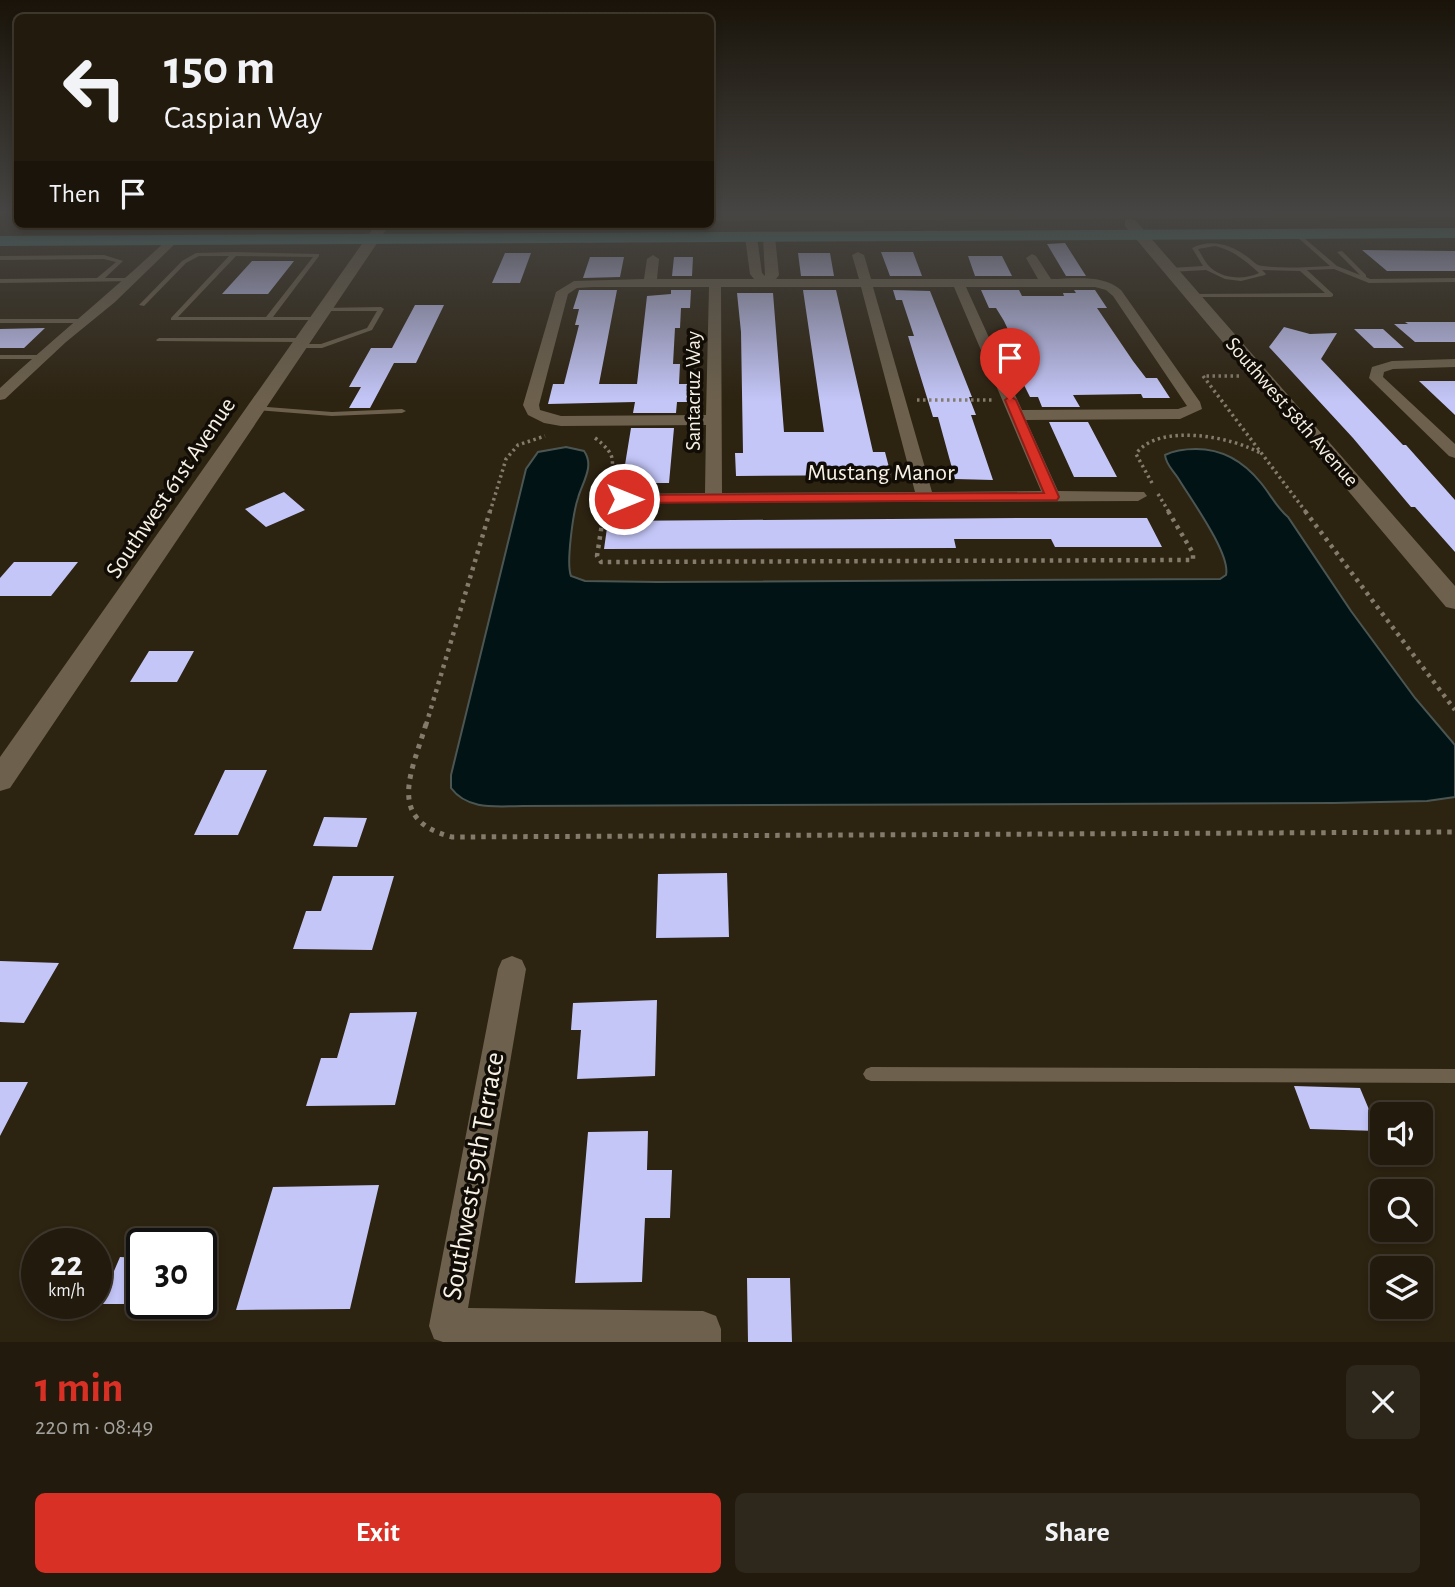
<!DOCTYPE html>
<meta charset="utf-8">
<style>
body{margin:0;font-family:"Alegreya Sans",sans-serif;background:#2e271b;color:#f1f3f6;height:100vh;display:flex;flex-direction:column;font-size:26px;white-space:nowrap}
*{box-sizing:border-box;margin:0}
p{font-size:23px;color:#a2a19d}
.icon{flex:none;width:38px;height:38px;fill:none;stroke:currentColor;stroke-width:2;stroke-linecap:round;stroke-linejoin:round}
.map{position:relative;height:1342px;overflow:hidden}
.details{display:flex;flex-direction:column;background:#221a0d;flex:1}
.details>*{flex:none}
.guide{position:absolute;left:14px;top:14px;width:700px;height:214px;border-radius:10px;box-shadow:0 4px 10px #0003,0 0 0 2px #3f382e;background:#221a0d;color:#f1f3f6;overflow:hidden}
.controls{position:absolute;left:1370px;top:1102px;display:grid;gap:14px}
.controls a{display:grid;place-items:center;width:63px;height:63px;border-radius:10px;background:#221a0d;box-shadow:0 4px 10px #0003,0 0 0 2px #3f382e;font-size:35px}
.speed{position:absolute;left:21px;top:1228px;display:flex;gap:14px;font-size:35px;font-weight:700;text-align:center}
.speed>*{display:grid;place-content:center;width:91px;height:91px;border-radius:50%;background:#221a0d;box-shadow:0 4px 10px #0003,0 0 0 2px #3f382e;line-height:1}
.speed small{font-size:18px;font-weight:400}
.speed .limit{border:4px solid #111;border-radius:10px;background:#fff;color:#111}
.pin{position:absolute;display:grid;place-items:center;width:60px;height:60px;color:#fff;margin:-72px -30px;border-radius:50% 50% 50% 0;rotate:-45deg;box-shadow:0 0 7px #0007}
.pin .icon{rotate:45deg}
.me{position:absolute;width:77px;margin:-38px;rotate:90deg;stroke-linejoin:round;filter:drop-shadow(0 0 5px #0008)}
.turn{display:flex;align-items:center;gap:24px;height:147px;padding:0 35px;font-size:32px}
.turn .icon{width:91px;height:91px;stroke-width:2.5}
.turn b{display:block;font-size:49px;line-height:60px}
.then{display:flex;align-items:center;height:66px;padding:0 35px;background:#0003;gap:14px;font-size:26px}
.round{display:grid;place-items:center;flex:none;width:74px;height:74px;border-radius:10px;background:#2e271b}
.head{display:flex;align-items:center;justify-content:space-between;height:119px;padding:0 35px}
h1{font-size:42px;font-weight:600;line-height:52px;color:#d93025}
.primary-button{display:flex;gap:14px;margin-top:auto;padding:14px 35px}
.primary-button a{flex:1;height:80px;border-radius:10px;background:#d93025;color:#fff;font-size:28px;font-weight:600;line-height:80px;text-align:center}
.primary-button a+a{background:#2e271b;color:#f1f3f6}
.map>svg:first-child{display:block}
</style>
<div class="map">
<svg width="1455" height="1342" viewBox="0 0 1455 1342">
<rect width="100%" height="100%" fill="#2d2311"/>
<path fill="#3e472a" d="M 711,213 L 1455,213 L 1455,217 L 711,221 Z"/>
<path fill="#011314" stroke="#4b5653" stroke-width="2" d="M 566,447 L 584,451 C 595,466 582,483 578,498 C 573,513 566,564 571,576 L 585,581 L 658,582 L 1220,579 L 1226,575 C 1231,554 1190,498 1178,478 C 1173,470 1166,465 1165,455 C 1175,450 1185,449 1196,449 C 1223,449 1245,463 1261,483 C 1271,495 1276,507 1288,517 L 1351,611 L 1415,698 L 1455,745 L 1455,797 L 1427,801 L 1334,803 L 523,806 C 498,806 468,811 451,788 L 451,775 L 526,469 L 538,452 Z"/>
<path fill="#c4c6f8" d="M 1065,243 L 1086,276 L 1066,276 L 1047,244 Z
M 1362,250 L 1455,251 L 1455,271 L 1387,271 Z
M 881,252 L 913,252 L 922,276 L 890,276 Z
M 505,253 L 531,253 L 520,283 L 492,283 Z
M 798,253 L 830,253 L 834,276 L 801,276 Z
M 968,256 L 1002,256 L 1012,276 L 975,276 Z
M 590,257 L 624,257 L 620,277 L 583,278 Z
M 674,257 L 693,257 L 692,276 L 672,276 Z
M 252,261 L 294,261 L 268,294 L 222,294 Z
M 579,290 L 617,290 L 599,384 L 637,384 L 647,296 L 671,294 L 671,290 L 691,290 L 690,308 L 681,308 L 680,328 L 675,328 L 673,364 L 680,364 L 679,384 L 688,384 L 687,402 L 677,402 L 676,413 L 633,413 L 635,402 L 548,404 L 553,384 L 564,384 L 579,325 L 575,325 L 579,309 L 573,309 Z
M 803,290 L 836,290 L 873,452 L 885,452 L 891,475 L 736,476 L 735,453 L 743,453 L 741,332 L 737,293 L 773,293 L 784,432 L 824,432 Z
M 893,290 L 930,291 L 972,397 L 969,397 L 976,415 L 971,415 L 993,480 L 955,479 L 938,417 L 933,417 L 916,362 L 908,336 L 914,336 L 902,300 L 896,300 Z
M 981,290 L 1019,290 L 1022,296 L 1064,296 L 1063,293 L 1076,293 L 1074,290 L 1095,290 L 1107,308 L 1097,308 L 1133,361 L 1146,378 L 1157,378 L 1170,398 L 1143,398 L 1141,394 L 1073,395 L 1080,407 L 1042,407 L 1038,397 L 1030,397 L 1021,379 L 1031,379 L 1004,321 L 996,308 L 989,308 Z
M 415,305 L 444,305 L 416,363 L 394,363 L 370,408 L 349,408 L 361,387 L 349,387 L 371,348 L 392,348 Z
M 1405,322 L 1455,322 L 1455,342 L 1415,342 L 1394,324 L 1408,324 Z
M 1284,327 L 1310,334 L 1337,333 L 1321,359 L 1403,445 L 1406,445 L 1455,500 L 1455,552 L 1415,507 L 1411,507 L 1353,438 L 1269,347 Z
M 45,328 L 24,348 L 0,348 L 0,329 Z
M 1354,329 L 1383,329 L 1404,348 L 1374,348 Z
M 1419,381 L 1455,381 L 1455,415 Z
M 1049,422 L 1088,422 L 1117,477 L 1074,477 Z
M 631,428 L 674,428 L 669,483 L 622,483 Z
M 284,492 L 305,510 L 266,527 L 245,509 Z
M 1021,518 L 1147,518 L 1162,547 L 1055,547 L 1051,539 L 954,539 L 956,548 L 604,549 L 608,521 Z
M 14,562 L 78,562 L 51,596 L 0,596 L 0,578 Z
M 149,651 L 194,651 L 177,682 L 130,682 Z
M 225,770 L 267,770 L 238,835 L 194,835 Z
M 324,817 L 367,818 L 357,847 L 313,846 Z
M 727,873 L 729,937 L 656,938 L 658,874 Z
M 333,876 L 394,876 L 372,950 L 293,949 L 306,911 L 321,911 Z
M 0,961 L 59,963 L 24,1023 L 0,1022 Z
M 657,1000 L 655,1076 L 577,1079 L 581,1030 L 571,1030 L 573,1003 Z
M 417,1012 L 395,1105 L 306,1106 L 321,1058 L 337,1058 L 350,1013 Z
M 0,1082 L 28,1082 L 0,1136 Z
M 1294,1086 L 1360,1088 L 1378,1131 L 1310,1129 Z
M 648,1131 L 647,1170 L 672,1170 L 670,1218 L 645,1218 L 642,1282 L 575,1283 L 588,1132 Z
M 379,1185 L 350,1309 L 236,1310 L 273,1187 Z
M 120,1257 L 142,1258 L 142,1304 L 100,1304 Z
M 747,1278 L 790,1278 L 792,1342 L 748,1342 Z"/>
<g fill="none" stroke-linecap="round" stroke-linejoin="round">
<path stroke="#837b6c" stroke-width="3.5" stroke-dasharray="2.5 3.5" stroke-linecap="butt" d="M 1239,376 L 1203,376 L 1306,512
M 917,400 L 992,400
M 595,438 C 620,457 612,462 608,490
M 1152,483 L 1136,454 C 1158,422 1234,437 1262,454
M 1158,494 L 1169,512
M 490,512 L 506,459 L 518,445 L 545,436
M 604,512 L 605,506"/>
<path stroke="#837b6c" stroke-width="4.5" stroke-dasharray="3.5 5" stroke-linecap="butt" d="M 604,511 L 597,556 L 601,562 L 1193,560 L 1193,553 L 1168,511
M 1305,511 L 1455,710
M 426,725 L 490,511"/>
<path stroke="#837b6c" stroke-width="5" stroke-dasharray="4.5 6" stroke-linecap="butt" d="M 426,724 C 412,772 385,820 452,837 L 1455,832"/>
<path fill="#6d614d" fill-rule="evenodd" d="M 1297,232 L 1337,266 L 1360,275 L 1337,252 L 1342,251 L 1366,275 L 1366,277 L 1370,279 L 1455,278 L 1455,282 L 1369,283 L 1334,269 L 1307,270 L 1333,294 L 1333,296 L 1331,297 L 1192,297 L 1190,296 L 1190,294 L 1325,293 L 1300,271 L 1262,270 L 1266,274 L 1265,275 L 1241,281 L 1225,279 L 1206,270 L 1170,272 L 1167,270 L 1170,268 L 1203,266 L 1192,248 C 1212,238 1232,245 1249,258 C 1254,262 1257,266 1263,266 C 1284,269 1308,267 1330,266 L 1295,235 L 1294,234 ZM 1215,246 C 1233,250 1246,261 1259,273 C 1244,280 1224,279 1211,268 C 1205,263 1202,255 1198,249 Z
M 234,252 L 319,254 L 319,256 L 273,317 L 317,317 L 320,319 L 319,320 L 171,320 L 171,318 L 229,256 L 199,256 L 186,263 L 144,306 L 139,305 L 182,261 L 196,253 ZM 236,256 L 313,257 L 266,317 L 178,317 Z
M 104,255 L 123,261 L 105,278 L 133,278 L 135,279 L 135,281 L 0,283 L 0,279 L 97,278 L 116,262 L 104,259 L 0,260 L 0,256 Z
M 381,307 L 384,309 L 372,330 L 322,348 L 298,348 L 295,346 L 298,344 L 321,344 L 367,328 L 377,311 L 324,311 L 321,309 L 322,308 Z
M 0,319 L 84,319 L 87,321 L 84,323 L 0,323 Z
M 159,338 L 302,338 L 305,340 L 302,342 L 157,341 L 156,340 Z
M 0,355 L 42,355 L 45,357 L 42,359 L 0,359 Z
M 253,406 L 332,412 L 402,409 L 406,411 L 402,413 L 332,416 L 256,410 L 252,408 Z
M 871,1067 L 1455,1069 L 1455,1083 L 871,1081 L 866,1079 L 863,1074 L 866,1069 Z"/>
<path fill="#6d614d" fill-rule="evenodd" d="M 751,234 L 757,237 L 762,273 L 765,276 L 763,237 L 769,234 L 775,237 L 779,275 L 776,279 L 859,279 L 852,255 L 858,252 L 864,255 L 871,279 L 1038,279 L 1026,258 L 1032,254 L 1036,256 L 1051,279 C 1074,279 1103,274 1121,290 L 1200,402 L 1202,409 L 1180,419 L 1026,420 L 1058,491 L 1144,492 L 1147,496 L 1138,501 L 618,503 L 615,499 L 618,495 L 624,494 L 705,493 L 706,425 L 561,426 L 544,423 L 528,415 L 523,405 L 556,292 L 574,281 L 644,279 L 647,259 L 653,255 L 659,259 L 657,279 L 754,279 L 750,274 L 745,237 ZM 593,287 L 709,287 L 706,415 L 561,416 L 540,410 L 539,405 L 568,294 L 577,288 ZM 721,287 L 861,287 L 915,492 L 722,493 ZM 873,287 L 954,287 L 1041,491 L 932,492 ZM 966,287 L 1095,287 L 1106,290 L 1113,296 L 1187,406 L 1178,409 L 1022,410 Z
M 170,237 L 180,239 L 115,302 L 66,342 L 5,399 L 0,400 L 0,388 C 56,336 115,289 170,237 Z
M 1455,359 L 1455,367 L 1393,369 L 1384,372 L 1383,377 L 1455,444 L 1455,458 L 1449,456 L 1369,378 L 1372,367 L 1392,361 Z
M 512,956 L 522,960 L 526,969 L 468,1308 L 703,1311 L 716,1316 L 721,1329 L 721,1342 L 443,1342 L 434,1339 L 429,1326 L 498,969 L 502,960 Z"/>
<path fill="#6d614d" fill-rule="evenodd" d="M 1130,219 L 1135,220 L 1455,586 L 1455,609 L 1446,607 L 1125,226 L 1125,220 Z
M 376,224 L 390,224 L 10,788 L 0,791 L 0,757 Z"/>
<path fill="#418684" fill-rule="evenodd" d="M 1455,228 L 1455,238 L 0,246 L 0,236 Z"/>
</g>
<linearGradient id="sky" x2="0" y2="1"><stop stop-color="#191309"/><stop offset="0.53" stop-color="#464543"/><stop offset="1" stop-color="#464543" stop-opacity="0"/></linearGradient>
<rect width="1455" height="401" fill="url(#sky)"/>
<path fill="#d93025" stroke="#8d1f18" stroke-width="2" d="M 1010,396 L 1016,400 L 1059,497 L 1057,500 L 624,503 L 617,499 L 624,495 L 1044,493 L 1005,400 Z"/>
<g text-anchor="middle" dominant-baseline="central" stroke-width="7" stroke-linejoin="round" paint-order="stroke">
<g font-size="21" fill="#f8f1e6" stroke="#110d06">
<text transform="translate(693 391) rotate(-90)">Santacruz Way</text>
<text transform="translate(1292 412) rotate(49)">Southwest 58th Avenue</text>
</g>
<g font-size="24" fill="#f8f1e6" stroke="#110d06">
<text x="881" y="473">Mustang Manor</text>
<text transform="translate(171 488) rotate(-56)">Southwest 61st Avenue</text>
</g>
<g font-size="28" fill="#f8f1e6" stroke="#110d06">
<text transform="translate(474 1176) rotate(-80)">Southwest 59th Terrace</text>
</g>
</g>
</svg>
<div class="controls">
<a><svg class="icon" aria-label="sound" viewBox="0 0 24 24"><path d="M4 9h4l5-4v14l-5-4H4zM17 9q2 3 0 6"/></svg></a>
<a><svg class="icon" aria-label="search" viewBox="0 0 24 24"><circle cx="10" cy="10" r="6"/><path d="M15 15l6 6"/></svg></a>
<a><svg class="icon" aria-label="layers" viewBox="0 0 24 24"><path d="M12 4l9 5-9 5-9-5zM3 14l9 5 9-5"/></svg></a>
</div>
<div class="speed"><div>22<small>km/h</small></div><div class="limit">30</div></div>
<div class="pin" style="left:1010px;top:400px;background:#d93025"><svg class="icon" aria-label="arrive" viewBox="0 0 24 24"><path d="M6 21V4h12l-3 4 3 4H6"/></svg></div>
<svg class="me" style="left:624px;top:499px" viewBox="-20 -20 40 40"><circle r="17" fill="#d93025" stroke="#fff" stroke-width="3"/><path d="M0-11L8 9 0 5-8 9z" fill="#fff"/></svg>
<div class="guide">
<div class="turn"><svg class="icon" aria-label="left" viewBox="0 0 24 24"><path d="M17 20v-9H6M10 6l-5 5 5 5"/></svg><div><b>150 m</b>Caspian Way</div></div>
<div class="then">Then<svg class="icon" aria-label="arrive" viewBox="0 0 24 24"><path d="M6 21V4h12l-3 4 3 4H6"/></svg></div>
</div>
</div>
<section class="details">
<div class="head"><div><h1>1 min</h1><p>220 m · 08:49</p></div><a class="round"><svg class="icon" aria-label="close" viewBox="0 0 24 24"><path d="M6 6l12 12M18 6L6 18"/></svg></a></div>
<div class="primary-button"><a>Exit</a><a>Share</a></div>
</section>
